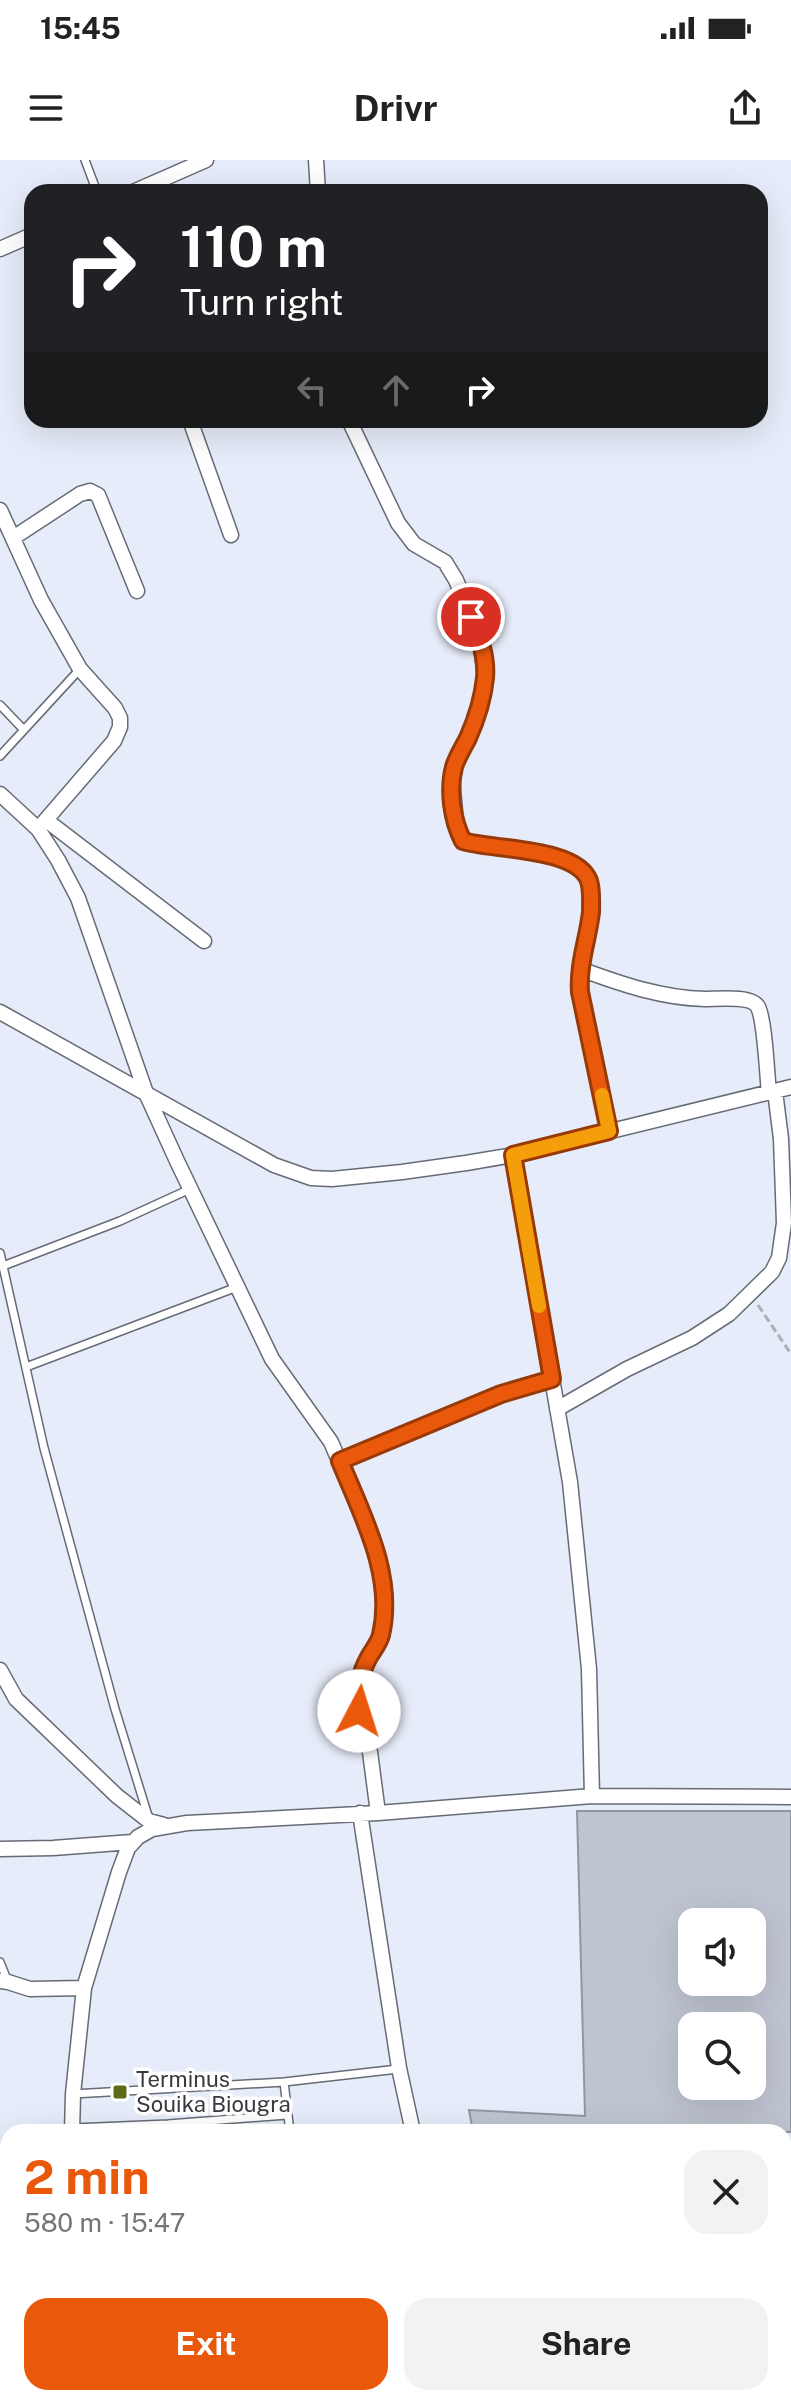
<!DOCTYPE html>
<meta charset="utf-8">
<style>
body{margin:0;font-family:"Public Sans",sans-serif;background:#f2f2f2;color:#222;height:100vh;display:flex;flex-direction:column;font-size:30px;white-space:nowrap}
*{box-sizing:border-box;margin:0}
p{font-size:26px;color:#767676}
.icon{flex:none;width:44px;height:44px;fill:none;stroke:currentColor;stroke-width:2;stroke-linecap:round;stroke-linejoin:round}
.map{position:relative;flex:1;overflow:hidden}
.panel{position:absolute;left:0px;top:1964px;width:792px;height:282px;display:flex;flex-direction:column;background:#fff;border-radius:24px 24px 0 0;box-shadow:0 8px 32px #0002}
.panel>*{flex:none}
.banner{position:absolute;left:24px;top:24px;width:744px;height:244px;border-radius:24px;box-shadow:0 8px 32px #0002;background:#202124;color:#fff;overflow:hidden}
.tools{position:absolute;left:678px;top:1748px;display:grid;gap:16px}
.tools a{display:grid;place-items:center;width:88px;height:88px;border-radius:16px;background:#fff;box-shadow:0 8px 32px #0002;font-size:40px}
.pin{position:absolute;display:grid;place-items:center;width:68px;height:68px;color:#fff;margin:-34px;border:4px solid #fff;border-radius:50%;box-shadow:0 2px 8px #0007}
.me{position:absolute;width:88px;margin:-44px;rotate:5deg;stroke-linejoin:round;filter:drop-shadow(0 0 6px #0008)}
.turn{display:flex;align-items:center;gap:28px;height:168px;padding:0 24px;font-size:36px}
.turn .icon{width:104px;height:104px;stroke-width:2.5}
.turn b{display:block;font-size:56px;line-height:68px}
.lanes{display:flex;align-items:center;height:76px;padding:0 24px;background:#0003;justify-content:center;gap:40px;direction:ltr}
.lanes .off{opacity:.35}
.round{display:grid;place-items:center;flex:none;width:84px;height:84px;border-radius:24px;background:#f2f2f2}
.head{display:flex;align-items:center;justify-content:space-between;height:136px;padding:0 24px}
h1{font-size:48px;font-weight:700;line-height:60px;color:#ea580c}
.primary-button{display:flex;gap:16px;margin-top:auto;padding:16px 24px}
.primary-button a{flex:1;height:92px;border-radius:24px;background:#ea580c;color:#fff;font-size:32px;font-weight:700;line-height:92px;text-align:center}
.primary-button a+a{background:#f2f2f2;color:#222}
.status{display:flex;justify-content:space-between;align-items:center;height:56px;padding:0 40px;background:#fff;direction:ltr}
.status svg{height:22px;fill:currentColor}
header{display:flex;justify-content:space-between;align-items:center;height:104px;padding:0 24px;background:#fff;font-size:36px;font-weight:700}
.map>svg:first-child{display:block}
</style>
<div class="status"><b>15:45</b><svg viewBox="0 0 49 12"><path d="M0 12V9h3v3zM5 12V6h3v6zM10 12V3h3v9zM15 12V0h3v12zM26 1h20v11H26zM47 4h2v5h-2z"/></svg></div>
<header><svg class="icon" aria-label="menu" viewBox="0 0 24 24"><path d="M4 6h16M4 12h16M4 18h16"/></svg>Drivr<svg class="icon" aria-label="share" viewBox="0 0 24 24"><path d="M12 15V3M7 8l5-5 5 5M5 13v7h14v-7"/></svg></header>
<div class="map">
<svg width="791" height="2245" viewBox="0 0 791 2245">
<rect width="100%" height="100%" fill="#e7ecfa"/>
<path fill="#d8e0f4" d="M 8,2198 L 8,2238 L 477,2238 L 479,2245 L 5,2245 Z"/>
<path fill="#bfc4d1" stroke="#9196a3" stroke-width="2" fill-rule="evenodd" d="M 577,1651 L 791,1651 L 791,1972 L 473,1972 L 469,1950 L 585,1956 ZM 692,1762 L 752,1762 L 752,1822 L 692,1822 ZM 692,1866 L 752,1866 L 752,1926 L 692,1926 Z"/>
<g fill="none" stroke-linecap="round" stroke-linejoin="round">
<defs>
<path id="lane" d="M 85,0 L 97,32
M 0,545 L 23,569
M 0,596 L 80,509
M 0,1093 L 44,1288 L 115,1549 L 149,1659
M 3,1106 L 120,1061 L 190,1029
M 26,1207 L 237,1127
M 0,1802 L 8,1822
M 284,1922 L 290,1972
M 73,1934 L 284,1922 L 398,1909
M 73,1968 L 168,1964 L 287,1955"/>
<path id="street" d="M 316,0 L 318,32
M 133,32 L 206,0
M 0,89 L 32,75
M 190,260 L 231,375
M 349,260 L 398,363 L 414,384 L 445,402 L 456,420 L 480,478 L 485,517 L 479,545 L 469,577 L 455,604 L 452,618 L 456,663 L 463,681 C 491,690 577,687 589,721 C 593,732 592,747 590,758 C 587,783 578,805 580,832 L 609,971
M 0,350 L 41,440 L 80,509 L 115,548 L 120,558 L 120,567 L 114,581 L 38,669
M 13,378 L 80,334 L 90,331 L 98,335 L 137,431
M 0,634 L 38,669 L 58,700 L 78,738 L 146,933 L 177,1001 L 272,1199 L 331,1282 L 372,1378 L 381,1413 L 385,1440 L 384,1458 L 380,1479 L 366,1502 L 359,1521 L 357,1535 L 370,1592 L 378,1653
M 46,660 L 204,781
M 580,809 C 621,824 661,838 705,839 C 717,839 752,835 758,847 C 765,861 767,915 769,933
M 0,852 L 274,1005 L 311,1018 L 332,1019 L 402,1012 L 466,1003 L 513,995 L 791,927
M 513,995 L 570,1322 L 589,1509 L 592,1636
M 557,1249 L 627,1209 L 692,1178 L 729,1154 L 772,1112 L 779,1098 L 784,1063 L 781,979 L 775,931
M 340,1301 L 501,1234 L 552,1219
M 0,1510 L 16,1539 L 117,1636 L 149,1661 L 164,1665
M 360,1653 L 399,1908 L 413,1972
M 0,1689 L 53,1688 L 132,1682
M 0,1821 L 8,1822 L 30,1829 L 84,1828
M 72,1972 L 73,1934 L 84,1828 L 119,1712 L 128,1688 L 138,1677 L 152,1669 L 187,1663 L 378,1653 L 592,1636 L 791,1637
M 476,2238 L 477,2245"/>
<path id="secondary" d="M 0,2064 L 8,2063
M 784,2130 L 791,2132"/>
</defs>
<use href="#lane" stroke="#666b76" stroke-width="10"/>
<use href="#street" stroke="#666b76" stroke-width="17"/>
<use href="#secondary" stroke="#666b76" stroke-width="21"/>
<path stroke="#abafba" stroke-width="3" stroke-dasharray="8 4" stroke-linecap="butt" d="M 758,1145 L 791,1194"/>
<use href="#lane" stroke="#fff" stroke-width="7"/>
<use href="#street" stroke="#fff" stroke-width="14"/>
<use href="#secondary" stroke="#fff" stroke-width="18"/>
</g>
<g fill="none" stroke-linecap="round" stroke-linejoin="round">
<defs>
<path id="route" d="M 359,1551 C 357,1531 359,1515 369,1497 C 373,1490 379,1483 381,1475 C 395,1415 362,1355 340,1301 L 501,1234 L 552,1219 L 513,995 L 609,971 L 580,832 C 578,804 588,779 591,752 C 591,742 592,730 589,721 C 577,687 491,690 463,681 C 452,660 448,630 454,607 C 457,597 463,588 468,578 C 476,560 483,538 485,518 C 487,496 479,476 471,457"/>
</defs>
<use href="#route" stroke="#983908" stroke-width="20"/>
<use href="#route" stroke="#ea580c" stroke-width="14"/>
<path stroke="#f59e0b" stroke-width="14" d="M 539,1146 L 513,995 L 609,971 L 602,935"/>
</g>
<rect fill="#5d6c16" stroke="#fff" stroke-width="3" x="112" y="1924" width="16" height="16" rx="4"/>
<g text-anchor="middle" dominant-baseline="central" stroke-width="7" stroke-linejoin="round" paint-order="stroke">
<g font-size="22" fill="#37393e" stroke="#fff" text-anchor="start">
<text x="136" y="1919">Terminus<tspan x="136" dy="25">Souika Biougra</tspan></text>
</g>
</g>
</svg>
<div class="tools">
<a><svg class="icon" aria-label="sound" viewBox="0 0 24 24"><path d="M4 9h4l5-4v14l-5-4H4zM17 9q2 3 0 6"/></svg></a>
<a><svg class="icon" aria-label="search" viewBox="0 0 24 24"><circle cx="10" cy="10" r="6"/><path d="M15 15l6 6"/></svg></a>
</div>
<div class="pin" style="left:471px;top:457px;background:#d93025"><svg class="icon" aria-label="arrive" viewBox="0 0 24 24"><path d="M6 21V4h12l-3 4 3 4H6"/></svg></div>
<svg class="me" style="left:359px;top:1551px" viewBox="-20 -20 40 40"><circle r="19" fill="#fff"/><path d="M0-13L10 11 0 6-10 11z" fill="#ea580c"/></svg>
<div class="banner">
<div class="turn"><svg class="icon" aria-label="right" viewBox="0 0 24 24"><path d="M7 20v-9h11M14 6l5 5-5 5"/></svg><div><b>110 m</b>Turn right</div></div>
<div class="lanes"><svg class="icon off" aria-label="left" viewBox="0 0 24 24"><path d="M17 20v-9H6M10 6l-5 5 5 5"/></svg><svg class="icon off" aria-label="ahead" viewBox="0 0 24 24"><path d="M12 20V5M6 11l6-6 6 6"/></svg><svg class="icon" aria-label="right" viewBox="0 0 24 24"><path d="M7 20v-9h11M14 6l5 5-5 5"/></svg></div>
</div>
<section class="panel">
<div class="head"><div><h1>2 min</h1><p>580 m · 15:47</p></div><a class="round"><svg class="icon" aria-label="close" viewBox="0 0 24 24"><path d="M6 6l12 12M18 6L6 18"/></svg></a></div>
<div class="primary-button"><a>Exit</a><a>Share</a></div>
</section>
</div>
